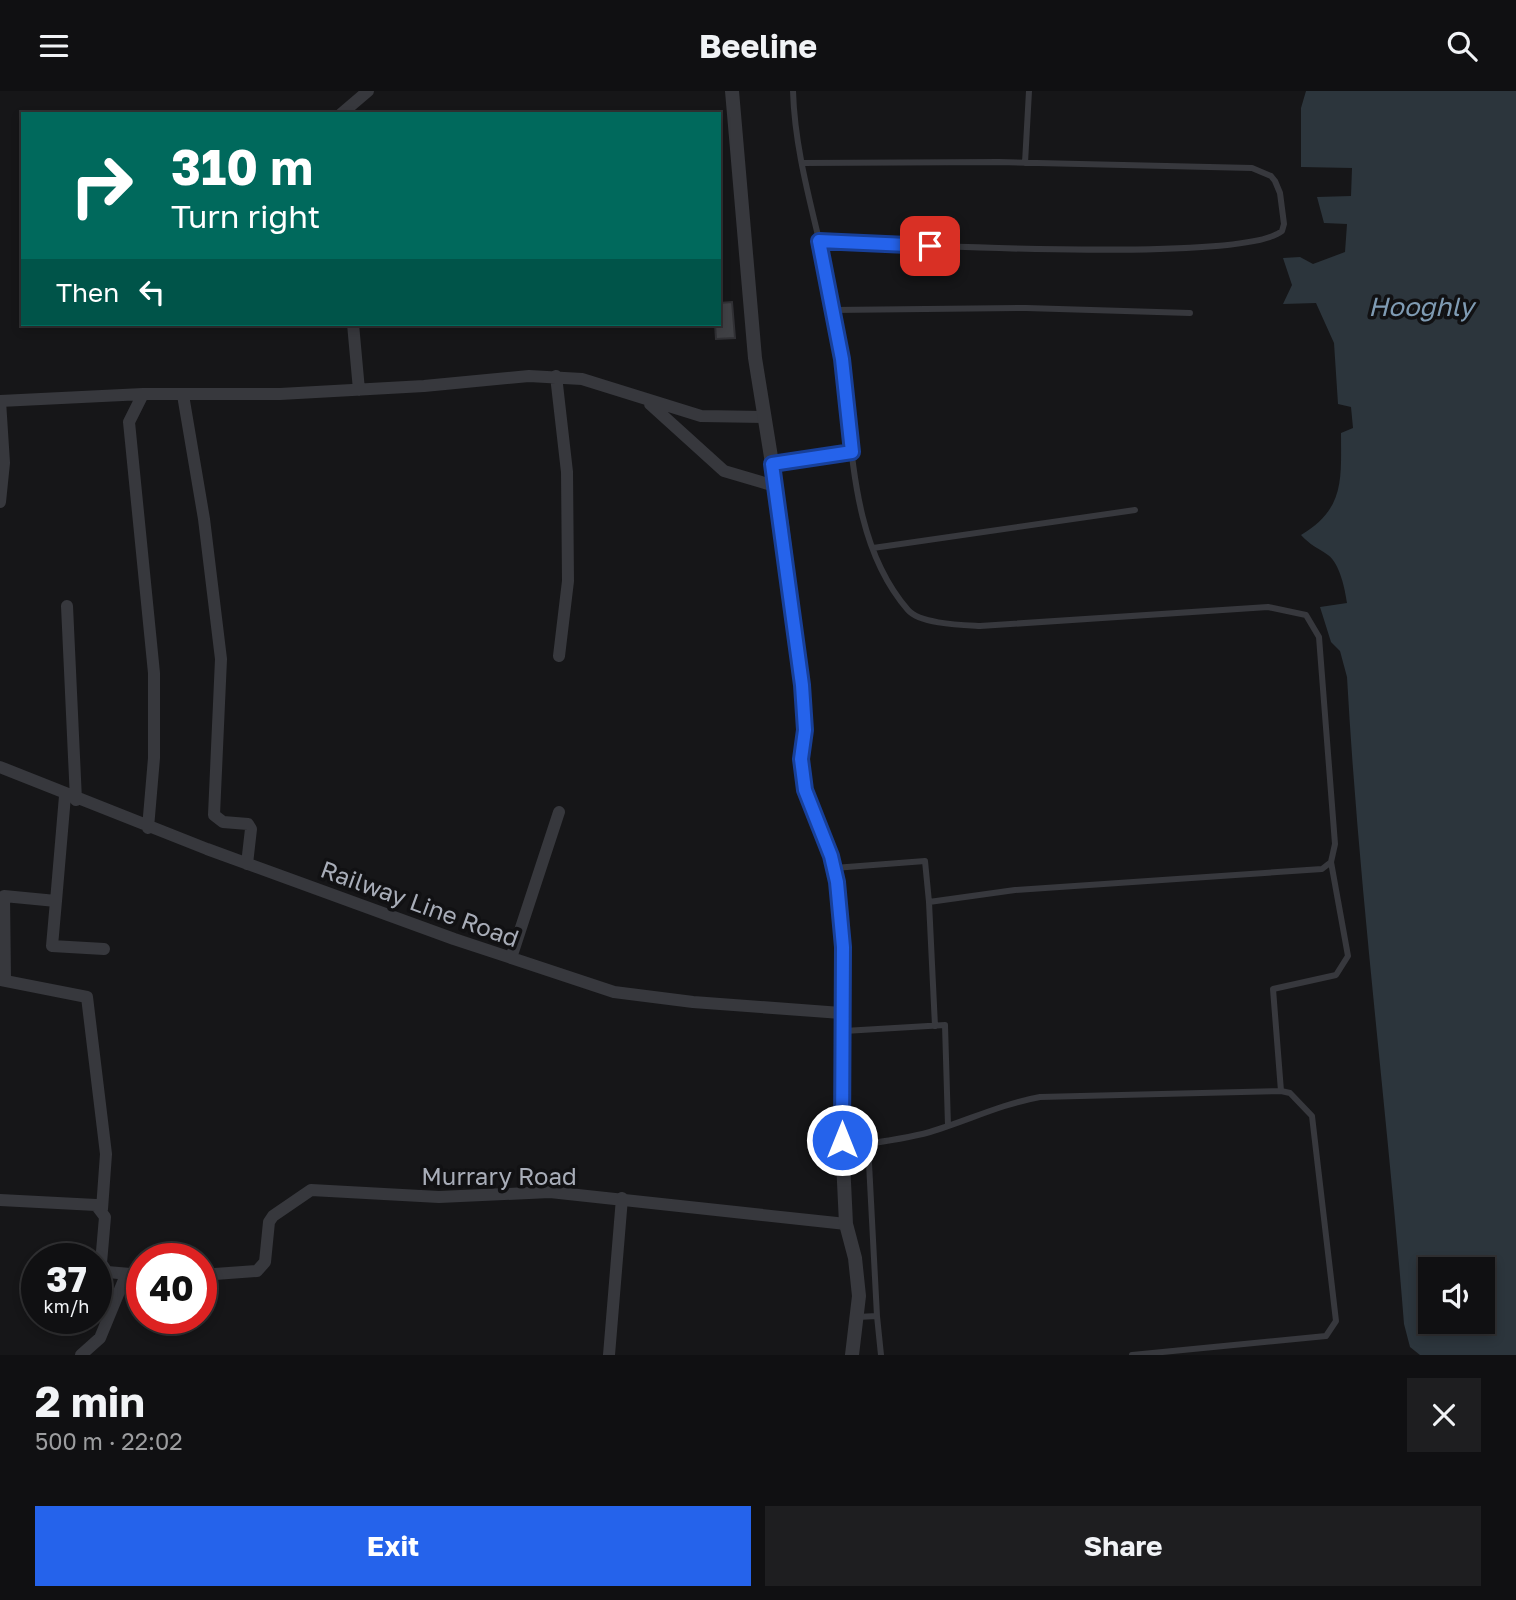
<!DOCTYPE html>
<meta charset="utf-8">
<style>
body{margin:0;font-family:"Golos Text",sans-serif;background:#1e1e20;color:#f1f3f6;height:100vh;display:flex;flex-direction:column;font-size:26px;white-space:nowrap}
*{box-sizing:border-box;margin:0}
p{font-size:23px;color:#9c9d9f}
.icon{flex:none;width:38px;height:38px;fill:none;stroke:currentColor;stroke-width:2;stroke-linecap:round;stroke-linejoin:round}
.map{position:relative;height:1264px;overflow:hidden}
.panel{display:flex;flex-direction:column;background:#101012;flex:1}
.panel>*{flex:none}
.banner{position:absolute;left:21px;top:21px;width:700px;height:214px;border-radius:0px;box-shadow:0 4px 10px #0003,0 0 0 2px #303032;background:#00695c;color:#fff;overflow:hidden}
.buttons{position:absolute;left:1418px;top:1166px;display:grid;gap:14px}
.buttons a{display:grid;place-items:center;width:77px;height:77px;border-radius:0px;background:#101012;box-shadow:0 4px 10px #0003,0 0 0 2px #303032;font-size:35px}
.speed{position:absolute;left:21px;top:1152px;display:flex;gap:14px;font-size:35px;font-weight:700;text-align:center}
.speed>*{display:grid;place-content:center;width:91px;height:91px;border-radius:50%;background:#101012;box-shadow:0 4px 10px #0003,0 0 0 2px #303032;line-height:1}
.speed small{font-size:18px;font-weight:400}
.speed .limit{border:10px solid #d22;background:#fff;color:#111}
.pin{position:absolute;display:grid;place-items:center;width:60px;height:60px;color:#fff;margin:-30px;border-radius:14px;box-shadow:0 4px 10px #0006}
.me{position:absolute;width:77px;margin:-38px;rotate:0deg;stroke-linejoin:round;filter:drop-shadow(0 0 5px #0008)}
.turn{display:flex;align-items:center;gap:24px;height:147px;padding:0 35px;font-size:32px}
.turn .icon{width:91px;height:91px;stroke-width:2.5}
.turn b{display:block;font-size:49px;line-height:60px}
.then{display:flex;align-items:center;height:66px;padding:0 35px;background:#0003;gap:14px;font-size:26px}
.round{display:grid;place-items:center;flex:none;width:74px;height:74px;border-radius:0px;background:#1e1e20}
.overview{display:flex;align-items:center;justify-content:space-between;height:119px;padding:0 35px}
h1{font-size:42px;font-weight:700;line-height:52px}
.cta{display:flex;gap:14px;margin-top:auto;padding:14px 35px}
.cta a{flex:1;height:80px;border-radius:0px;background:#2563eb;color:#fff;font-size:28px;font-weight:700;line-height:80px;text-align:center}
.cta a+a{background:#1e1e20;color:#f1f3f6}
header{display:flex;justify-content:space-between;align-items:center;height:91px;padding:0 35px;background:#101012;font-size:32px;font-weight:700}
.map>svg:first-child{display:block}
</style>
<header><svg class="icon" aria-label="menu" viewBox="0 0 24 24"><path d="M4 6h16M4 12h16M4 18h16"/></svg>Beeline<svg class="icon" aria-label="search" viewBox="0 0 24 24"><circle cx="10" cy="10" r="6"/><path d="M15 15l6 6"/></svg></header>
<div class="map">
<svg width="1516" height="1264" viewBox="0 0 1516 1264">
<rect width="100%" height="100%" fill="#161618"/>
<path fill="#2c353c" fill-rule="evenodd" d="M 1306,0 L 1516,0 L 1516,1264 L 1420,1264 L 1410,1256 L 1404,1233 C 1387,1017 1359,802 1347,586 L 1340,560 L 1331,551 L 1320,516 L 1347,512 C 1345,498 1340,473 1328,464 C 1318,457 1310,454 1301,444 C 1345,418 1341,388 1341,342 L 1353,337 L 1351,316 L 1338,313 L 1334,252 L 1316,212 L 1283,213 L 1292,194 L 1283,167 L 1300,166 L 1313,173 L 1345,161 L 1347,133 L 1324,132 L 1317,106 L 1351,105 L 1352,77 L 1301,76 L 1301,17 ZM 1430,1178 L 1482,1178 L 1482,1230 L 1430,1230 Z"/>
<path fill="#404145" stroke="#303034" stroke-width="2" d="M 732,211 L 735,247 L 716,248 L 715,233 L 719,233 L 719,212 Z"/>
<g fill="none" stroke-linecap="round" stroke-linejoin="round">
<path stroke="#37383d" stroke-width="6" d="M 793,0 C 795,68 817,132 830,198 C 834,222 839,247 842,271 C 853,354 850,452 908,519 C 920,533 962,534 980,535 L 1268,516 L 1306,524 L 1319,546 L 1335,753 L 1331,771 L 1322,778 L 1015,799 L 929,811 L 925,770 L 834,777
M 802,72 L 999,71 L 1252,77 L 1271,85 L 1275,90 L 1280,102 L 1284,133 L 1282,140 C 1243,173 889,153 819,150
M 1025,72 L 1029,0
M 833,219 L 1026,217 L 1190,222
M 772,373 L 852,361
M 873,457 L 1135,419
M 929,811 L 935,935
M 844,940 L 945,934 L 948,1035
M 843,1056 C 872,1052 901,1049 930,1041 C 967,1030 1001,1013 1040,1006 L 1281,1000 L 1273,898 L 1336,884 L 1348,865 L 1331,771
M 877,1225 L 881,1264
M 857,1226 L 877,1225 L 868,1053
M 1132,1264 L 1326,1245 L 1336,1230 L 1312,1025 L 1290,1002 L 1281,1000"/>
<path stroke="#37383d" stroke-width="12" d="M 341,23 L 368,0
M 353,233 L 359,299
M 556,285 L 567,381 L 568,490 L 559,565
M 143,303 L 129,331 L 154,582 L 154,667 L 148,737
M 183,304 L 204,428 L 221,568 L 214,724 L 223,731 L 248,733 L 251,738 L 247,773
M 0,310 L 143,303 L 280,303 L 424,295 L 529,285 L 582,288 L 701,325 L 764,326
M 650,313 L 724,380 L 775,395
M 0,411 L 4,372 L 0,310
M 67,515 L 76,709
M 0,676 L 207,758 L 454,848 L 614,901 L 693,911 L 841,922
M 56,810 L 52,855 L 104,858
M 511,867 L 559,721
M 5,888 L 4,805 L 56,810 L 65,705
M 0,889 L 87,906 L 106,1063 L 102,1118
M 0,1109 L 96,1114 L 105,1126 L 101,1172 L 107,1181 L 142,1184
M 201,1184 L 257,1180 L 265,1171 L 269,1131 L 273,1125 L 311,1099 L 439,1106 L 550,1101 L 846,1133
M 81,1264 L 100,1247 L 126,1184
M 609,1264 L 622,1107"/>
<path stroke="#37383d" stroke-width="14" d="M 732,0 L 755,267 L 782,434 L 802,594 L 805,639 L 801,668 L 805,699 L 831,765 L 837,791 L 843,856 L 842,1049 L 846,1133 L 855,1167 L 859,1205 L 852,1264"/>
</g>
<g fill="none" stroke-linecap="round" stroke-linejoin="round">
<defs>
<path id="route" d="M 842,1049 L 843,856 L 837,791 L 831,765 L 805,699 L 801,668 L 805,639 L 802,594 L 772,373 L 852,361 L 842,268 L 819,150 L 930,155"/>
</defs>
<use href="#route" stroke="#184099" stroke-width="18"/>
<use href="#route" stroke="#2563eb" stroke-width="12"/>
</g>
<g text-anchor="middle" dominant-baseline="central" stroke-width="7" stroke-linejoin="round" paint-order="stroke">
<g font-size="24" fill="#a8adb8" stroke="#111113">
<text transform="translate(420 812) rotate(20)">Railway Line Road</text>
<text x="499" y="1084">Murrary Road</text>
</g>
<g font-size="26" font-style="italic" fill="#7f9bb3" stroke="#111113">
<text x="1421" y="215">Hooghly</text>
</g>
</g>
</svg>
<div class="buttons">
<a><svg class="icon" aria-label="sound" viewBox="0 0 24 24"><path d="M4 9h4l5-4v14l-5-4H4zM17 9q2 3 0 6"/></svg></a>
</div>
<div class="speed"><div>37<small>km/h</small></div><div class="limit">40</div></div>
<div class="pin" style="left:930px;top:155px;background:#d93025"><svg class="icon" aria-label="arrive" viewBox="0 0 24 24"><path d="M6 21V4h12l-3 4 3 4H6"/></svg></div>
<svg class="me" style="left:842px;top:1049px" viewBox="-20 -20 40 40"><circle r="17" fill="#2563eb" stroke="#fff" stroke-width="3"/><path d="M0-11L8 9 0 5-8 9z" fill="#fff"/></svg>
<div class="banner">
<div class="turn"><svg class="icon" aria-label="right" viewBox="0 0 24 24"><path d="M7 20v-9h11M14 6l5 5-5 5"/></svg><div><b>310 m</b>Turn right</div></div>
<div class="then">Then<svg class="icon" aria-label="left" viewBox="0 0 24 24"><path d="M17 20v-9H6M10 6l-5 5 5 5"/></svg></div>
</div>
</div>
<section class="panel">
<div class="overview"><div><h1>2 min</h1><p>500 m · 22:02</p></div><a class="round"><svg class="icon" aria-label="close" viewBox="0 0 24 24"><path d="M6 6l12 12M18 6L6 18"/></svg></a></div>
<div class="cta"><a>Exit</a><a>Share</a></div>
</section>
